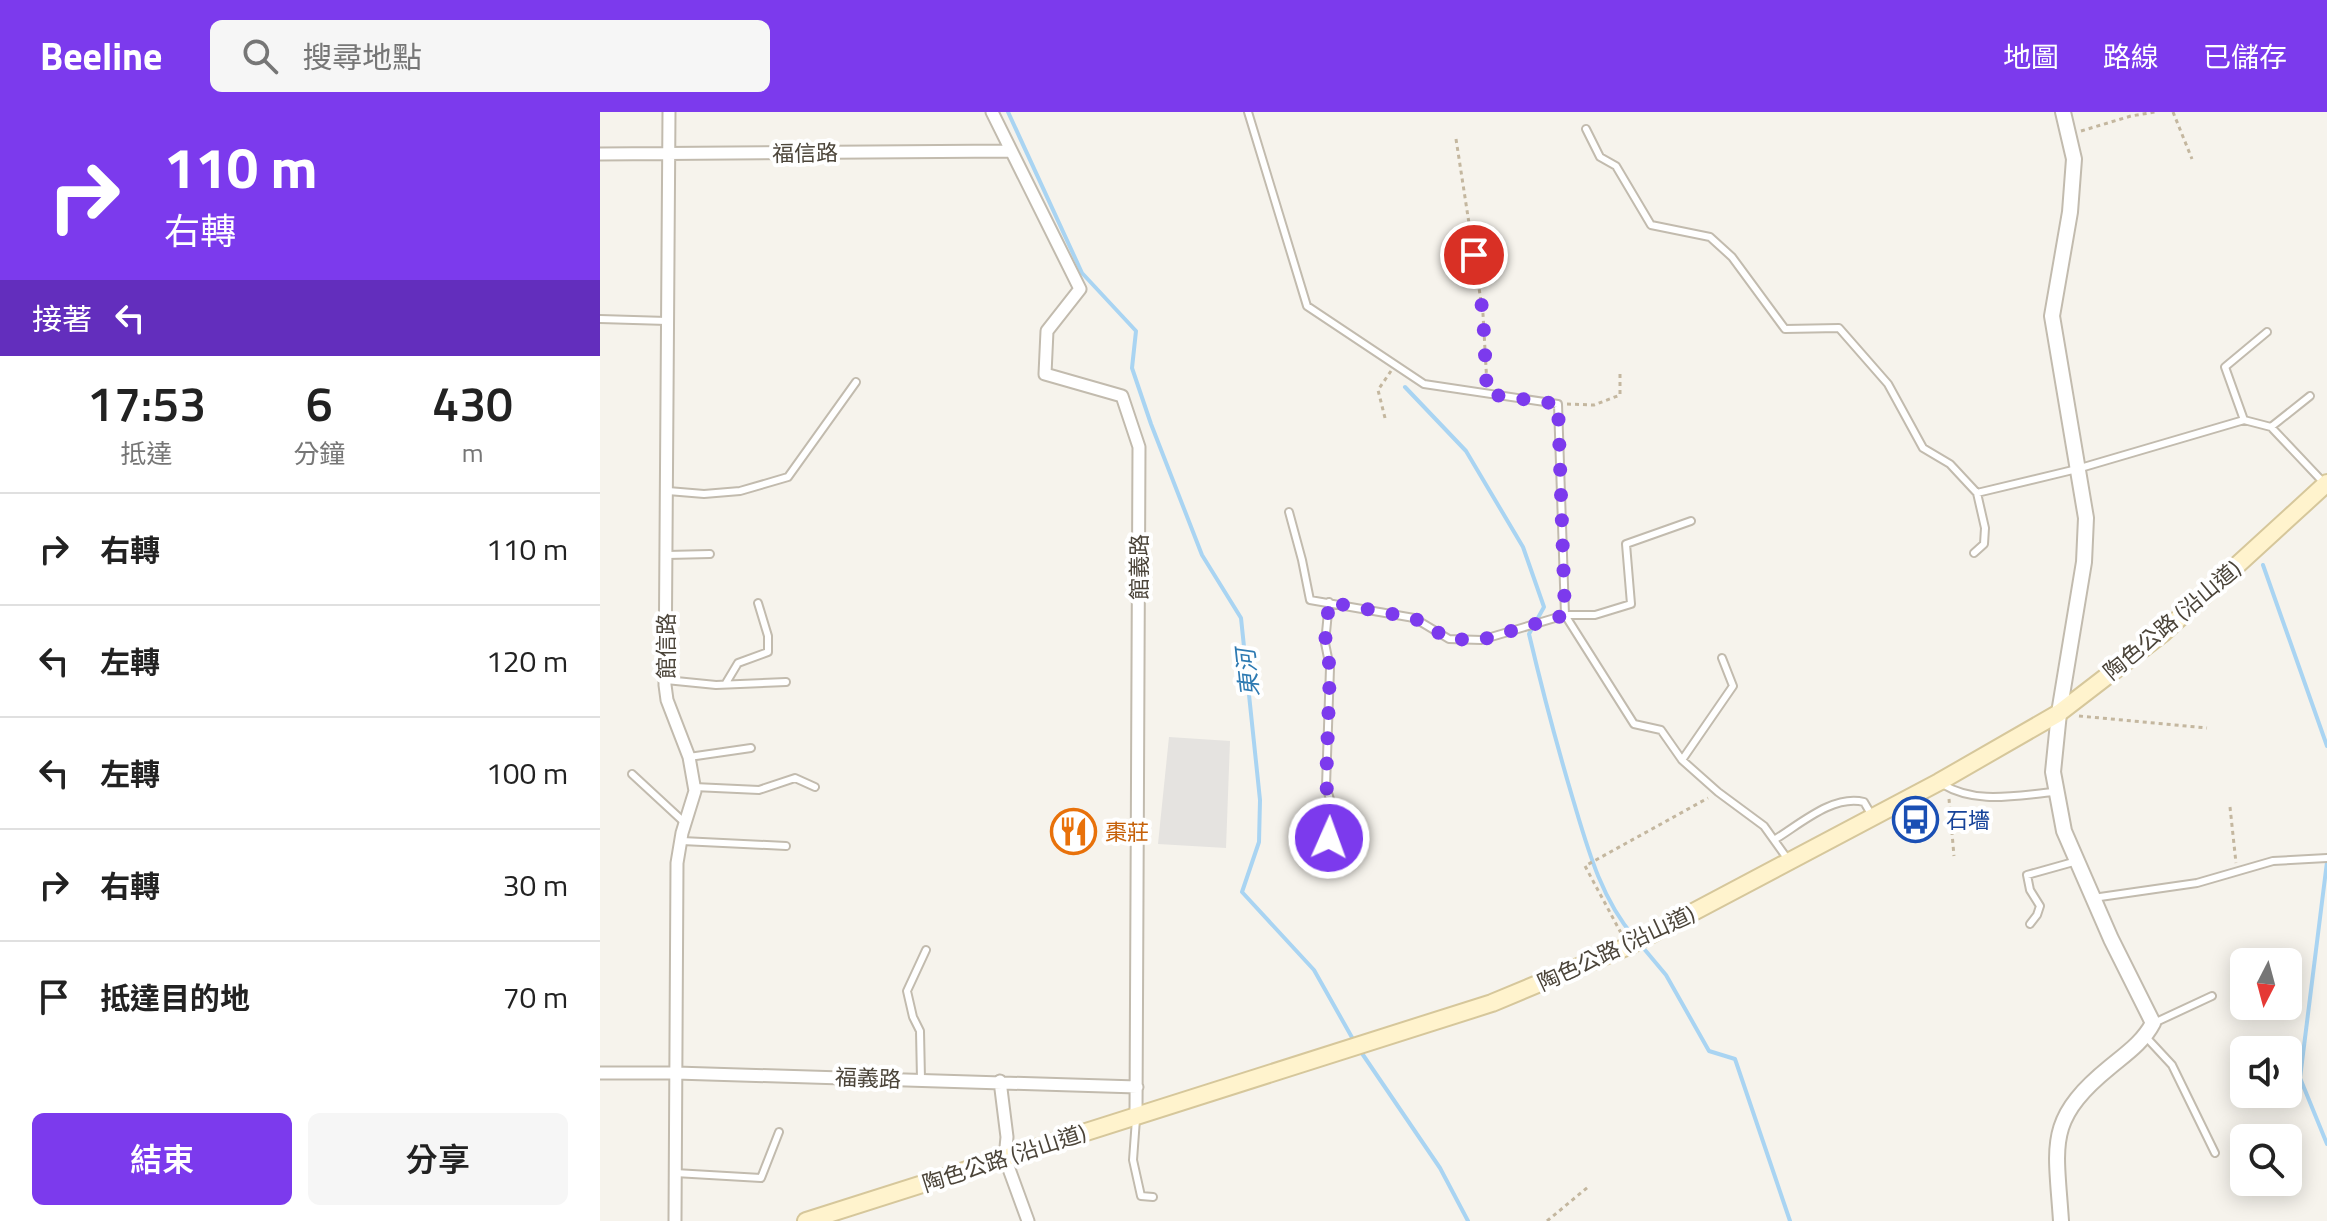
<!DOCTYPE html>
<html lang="zh-TW">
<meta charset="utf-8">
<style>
body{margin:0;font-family:"Titillium Web","Noto Sans TC",sans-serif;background:#f6f6f6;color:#222;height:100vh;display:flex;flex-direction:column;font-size:30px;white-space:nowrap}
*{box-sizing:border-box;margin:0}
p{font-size:26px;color:#767676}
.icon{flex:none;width:44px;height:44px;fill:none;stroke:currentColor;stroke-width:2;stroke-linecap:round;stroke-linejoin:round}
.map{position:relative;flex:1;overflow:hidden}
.details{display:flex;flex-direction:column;background:#fff;width:600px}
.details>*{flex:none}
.hud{background:#7c3aed;color:#fff;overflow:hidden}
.needle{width:52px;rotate:186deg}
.tools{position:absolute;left:1630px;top:836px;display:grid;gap:16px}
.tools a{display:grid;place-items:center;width:72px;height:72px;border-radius:12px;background:#fff;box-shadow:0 4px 20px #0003;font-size:40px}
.pin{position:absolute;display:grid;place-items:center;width:68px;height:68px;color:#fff;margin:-34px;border:4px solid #fff;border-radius:50%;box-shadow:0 2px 8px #0007}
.me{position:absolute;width:88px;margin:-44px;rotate:2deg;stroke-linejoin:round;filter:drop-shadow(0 0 6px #0008)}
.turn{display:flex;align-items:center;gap:28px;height:168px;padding:0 32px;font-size:36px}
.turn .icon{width:104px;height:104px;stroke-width:2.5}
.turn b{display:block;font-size:56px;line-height:68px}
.then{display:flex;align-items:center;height:76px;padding:0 32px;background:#0003;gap:16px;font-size:30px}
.eta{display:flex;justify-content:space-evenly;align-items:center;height:136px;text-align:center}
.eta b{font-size:48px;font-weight:600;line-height:56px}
.primary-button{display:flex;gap:16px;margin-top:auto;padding:16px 32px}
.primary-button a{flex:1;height:92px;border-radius:12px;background:#7c3aed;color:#fff;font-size:32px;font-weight:600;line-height:92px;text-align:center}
.primary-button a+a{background:#f6f6f6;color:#222}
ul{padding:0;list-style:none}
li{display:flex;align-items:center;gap:24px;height:112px;padding:0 32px;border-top:2px solid #e0e0e0}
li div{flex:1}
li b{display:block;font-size:30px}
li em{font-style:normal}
header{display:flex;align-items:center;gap:48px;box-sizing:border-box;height:112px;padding:0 40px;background:#7c3aed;color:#fff}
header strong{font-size:38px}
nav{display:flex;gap:44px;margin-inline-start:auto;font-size:28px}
.search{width:560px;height:72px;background:#f6f6f6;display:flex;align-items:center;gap:20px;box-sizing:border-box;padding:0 28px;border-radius:12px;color:#767676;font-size:30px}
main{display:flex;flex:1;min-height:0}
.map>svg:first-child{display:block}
</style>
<header>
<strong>Beeline</strong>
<div class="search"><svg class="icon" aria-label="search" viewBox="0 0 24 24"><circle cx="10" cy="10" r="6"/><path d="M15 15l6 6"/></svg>搜尋地點</div>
<nav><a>地圖</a><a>路線</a><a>已儲存</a></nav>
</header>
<main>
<section class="details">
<div class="hud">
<div class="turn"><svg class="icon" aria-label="right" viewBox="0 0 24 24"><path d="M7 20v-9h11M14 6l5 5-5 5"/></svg><div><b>110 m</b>右轉</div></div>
<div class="then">接著<svg class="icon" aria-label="left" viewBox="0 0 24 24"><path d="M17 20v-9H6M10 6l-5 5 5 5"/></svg></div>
</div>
<div class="eta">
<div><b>17:53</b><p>抵達</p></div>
<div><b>6</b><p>分鐘</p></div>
<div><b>430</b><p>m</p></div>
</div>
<ul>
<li><svg class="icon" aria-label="right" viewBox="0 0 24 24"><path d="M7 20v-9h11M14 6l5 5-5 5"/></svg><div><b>右轉</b></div><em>110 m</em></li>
<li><svg class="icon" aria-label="left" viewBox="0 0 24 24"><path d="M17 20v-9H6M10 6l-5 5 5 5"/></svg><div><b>左轉</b></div><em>120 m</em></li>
<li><svg class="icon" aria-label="left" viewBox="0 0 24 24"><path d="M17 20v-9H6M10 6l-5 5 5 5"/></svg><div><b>左轉</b></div><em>100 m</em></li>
<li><svg class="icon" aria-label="right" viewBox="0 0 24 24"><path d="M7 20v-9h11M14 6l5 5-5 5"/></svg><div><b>右轉</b></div><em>30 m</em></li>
<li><svg class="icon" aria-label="arrive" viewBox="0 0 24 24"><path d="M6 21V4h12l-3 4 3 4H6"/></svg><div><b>抵達目的地</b></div><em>70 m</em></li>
</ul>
<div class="primary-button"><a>結束</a><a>分享</a></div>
</section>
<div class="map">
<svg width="1727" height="1109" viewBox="0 0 1727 1109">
<rect width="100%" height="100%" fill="#f6f3ec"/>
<path fill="#e5e3e0" d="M 569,625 L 630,629 L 626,736 L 558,732 Z"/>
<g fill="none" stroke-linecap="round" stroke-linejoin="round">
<path stroke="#a9d4f2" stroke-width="4" d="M 408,0 L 482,161 L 536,219 L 532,256 L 551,312 L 602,443 L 641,506 L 660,688 L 659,730 L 642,780 L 714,858 L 754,929
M 805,275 L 866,339 L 923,435 L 944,495 L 929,522 C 942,577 956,630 972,684 C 987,734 1000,785 1034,825
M 1663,453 L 1727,634
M 1727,750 L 1700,966 L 1727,1032
M 1040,832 L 1066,863 L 1109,939 L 1135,947 L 1190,1109
M 759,937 L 840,1056 L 868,1109"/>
<defs>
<path id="service" d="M 648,0 L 707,194 L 824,272 L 958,292 L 965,503 L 1034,612 L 1061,618 L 1082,648 L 1118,680 L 1164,714 L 1189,749
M 986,17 L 1000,45 L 1016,54 L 1051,113 L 1110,125 L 1132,145 L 1185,217 L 1239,216 L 1288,272 L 1323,336 L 1350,352 L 1377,381 L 1477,357 L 1644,308 L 1671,315 L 1724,371
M 0,207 L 67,209
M 1644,308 L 1625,255 L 1667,220
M 1671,315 L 1710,284
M 68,379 L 104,382 L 140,379 L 188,365 L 256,270
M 689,400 L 702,448 L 710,488 L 814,506 L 849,527 L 881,528 L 965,503 L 995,503 L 1031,492 L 1026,432 L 1091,409
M 1374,441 L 1384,432 L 1385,416 L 1377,381
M 67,443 L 110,442
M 729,490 L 725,531 L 730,556 L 726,674 L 732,694 L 729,726
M 66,568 L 116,573 L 186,570
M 126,571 L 138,551 L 168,540 L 168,524 L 158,491
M 89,645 L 151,636
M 1082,648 L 1133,574 L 1122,546
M 32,662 L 85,711
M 1342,672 C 1377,693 1416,683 1455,680
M 94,675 L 159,678 L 195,666 L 215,675
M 1174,728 C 1199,713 1233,682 1264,690 L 1271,702
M 82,729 L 186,734
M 1493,786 L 1597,771 L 1673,749 L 1727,746
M 1430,812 L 1437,803 L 1440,794 L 1430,778 L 1427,763 L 1477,749
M 1554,911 L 1612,884
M 1546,925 L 1572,953 L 1615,1041
M 321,967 L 320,919 L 313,905 L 307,879 L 326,838
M 536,1007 L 533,1048 L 541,1084 L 553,1085
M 75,1061 L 161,1066 L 179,1020"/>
<path id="minor" d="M 69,0 L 65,573 L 67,588 L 89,645 L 95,679 L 82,721 L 77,751 L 75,1109
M 392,0 L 480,177 L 447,219 L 445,262 L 522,284 L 539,335 L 536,1003
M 0,42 L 410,39
M 0,961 L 76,961 L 537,975
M 400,969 L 407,1025 L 405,1046 L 428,1109"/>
<path id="tertiary" d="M 1461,1109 C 1456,1032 1445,1008 1510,955 C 1527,941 1543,930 1553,911 L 1511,827 L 1464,719 L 1453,660 L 1459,601 L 1484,450 L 1486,406 L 1452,204 L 1470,100 L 1474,47 L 1463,0"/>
<path id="secondary" d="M 206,1109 L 892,891 L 1031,833 L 1339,670 L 1459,601 L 1563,521 L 1727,371"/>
</defs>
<use href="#service" stroke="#c2bbae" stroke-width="10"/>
<use href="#minor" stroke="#c2bbae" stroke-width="15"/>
<use href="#tertiary" stroke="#c2bbae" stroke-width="18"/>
<use href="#secondary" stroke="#d6c79b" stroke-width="20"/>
<path stroke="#c4b79f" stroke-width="3" stroke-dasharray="4 4" stroke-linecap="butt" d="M 1573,0 L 1592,47
M 1481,19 L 1531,4 L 1555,0
M 856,27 L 883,202 L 887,273
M 967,292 L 994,293 L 1020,283 L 1020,258
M 785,306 L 778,278 L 791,259
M 1479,604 L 1607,616
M 1349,687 L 1354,744
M 1630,695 L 1636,751
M 1021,821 L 985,754 L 1108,686
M 947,1109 L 988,1075"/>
<use href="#service" stroke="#fff" stroke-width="6"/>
<use href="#minor" stroke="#fff" stroke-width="11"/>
<use href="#tertiary" stroke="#fff" stroke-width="14"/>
<use href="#secondary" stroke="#fff3cd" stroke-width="16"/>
</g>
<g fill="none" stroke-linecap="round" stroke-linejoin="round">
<path stroke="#7c3aed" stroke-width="14" stroke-dasharray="0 25.2" d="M 729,726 L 732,694 L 726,674 L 730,556 L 725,531 L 729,490 L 814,506 L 849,527 L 881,528 L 965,503 L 958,292 L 887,282 L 883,202 L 874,143"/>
</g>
<defs>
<symbol id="bus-ring" viewBox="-11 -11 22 22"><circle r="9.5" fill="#fff" stroke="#1a4fb4" stroke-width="1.5"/><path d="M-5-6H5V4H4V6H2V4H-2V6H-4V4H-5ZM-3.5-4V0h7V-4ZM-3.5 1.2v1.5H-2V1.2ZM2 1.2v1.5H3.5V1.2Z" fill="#1a4fb4"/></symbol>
<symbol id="restaurant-ring" viewBox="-11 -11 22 22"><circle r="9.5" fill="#fff" stroke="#e8710a" stroke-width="1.5"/><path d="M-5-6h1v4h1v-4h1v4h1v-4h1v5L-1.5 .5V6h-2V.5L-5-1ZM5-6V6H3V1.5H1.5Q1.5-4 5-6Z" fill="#e8710a"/></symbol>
</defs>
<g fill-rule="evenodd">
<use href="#bus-ring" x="1290" y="682" width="51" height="51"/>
<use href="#restaurant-ring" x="448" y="694" width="51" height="51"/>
</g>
<g text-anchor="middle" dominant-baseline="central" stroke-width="8" stroke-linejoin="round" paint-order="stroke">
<g font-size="22" fill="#4b4439" stroke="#fff">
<text transform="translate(205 41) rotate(-1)">福信路</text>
<text transform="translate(539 455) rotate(-90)">館義路</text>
<text transform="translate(1572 508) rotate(-40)">陶色公路 (沿山道)</text>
<text transform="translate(66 534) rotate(-90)">館信路</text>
<text transform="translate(1016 836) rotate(-25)">陶色公路 (沿山道)</text>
<text transform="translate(268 966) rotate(2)">福義路</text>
<text transform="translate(404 1046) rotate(-18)">陶色公路 (沿山道)</text>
</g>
<g font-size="22" fill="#164399" stroke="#fff" text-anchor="start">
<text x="1346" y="708">石墻</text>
</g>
<g font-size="22" fill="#c56008" stroke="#fff" text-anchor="start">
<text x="505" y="720">棗莊</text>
</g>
<g font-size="24" font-style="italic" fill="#2e7ab2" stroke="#fff">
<text transform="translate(647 561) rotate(-96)">東河</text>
</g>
</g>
</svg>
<div class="tools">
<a><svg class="needle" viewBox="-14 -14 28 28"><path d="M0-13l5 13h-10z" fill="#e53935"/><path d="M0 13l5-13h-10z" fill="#767676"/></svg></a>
<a><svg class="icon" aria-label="sound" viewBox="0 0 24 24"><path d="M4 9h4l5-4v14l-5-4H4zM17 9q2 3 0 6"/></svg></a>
<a><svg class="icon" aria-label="search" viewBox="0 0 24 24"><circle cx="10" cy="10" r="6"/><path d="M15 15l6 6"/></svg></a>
</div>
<div class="pin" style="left:874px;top:143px;background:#d93025"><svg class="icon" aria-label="arrive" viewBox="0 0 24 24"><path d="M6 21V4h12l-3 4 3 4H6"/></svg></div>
<svg class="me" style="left:729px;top:726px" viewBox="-20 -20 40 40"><circle r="17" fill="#7c3aed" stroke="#fff" stroke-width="3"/><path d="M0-11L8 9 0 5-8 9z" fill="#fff"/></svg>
</div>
</main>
